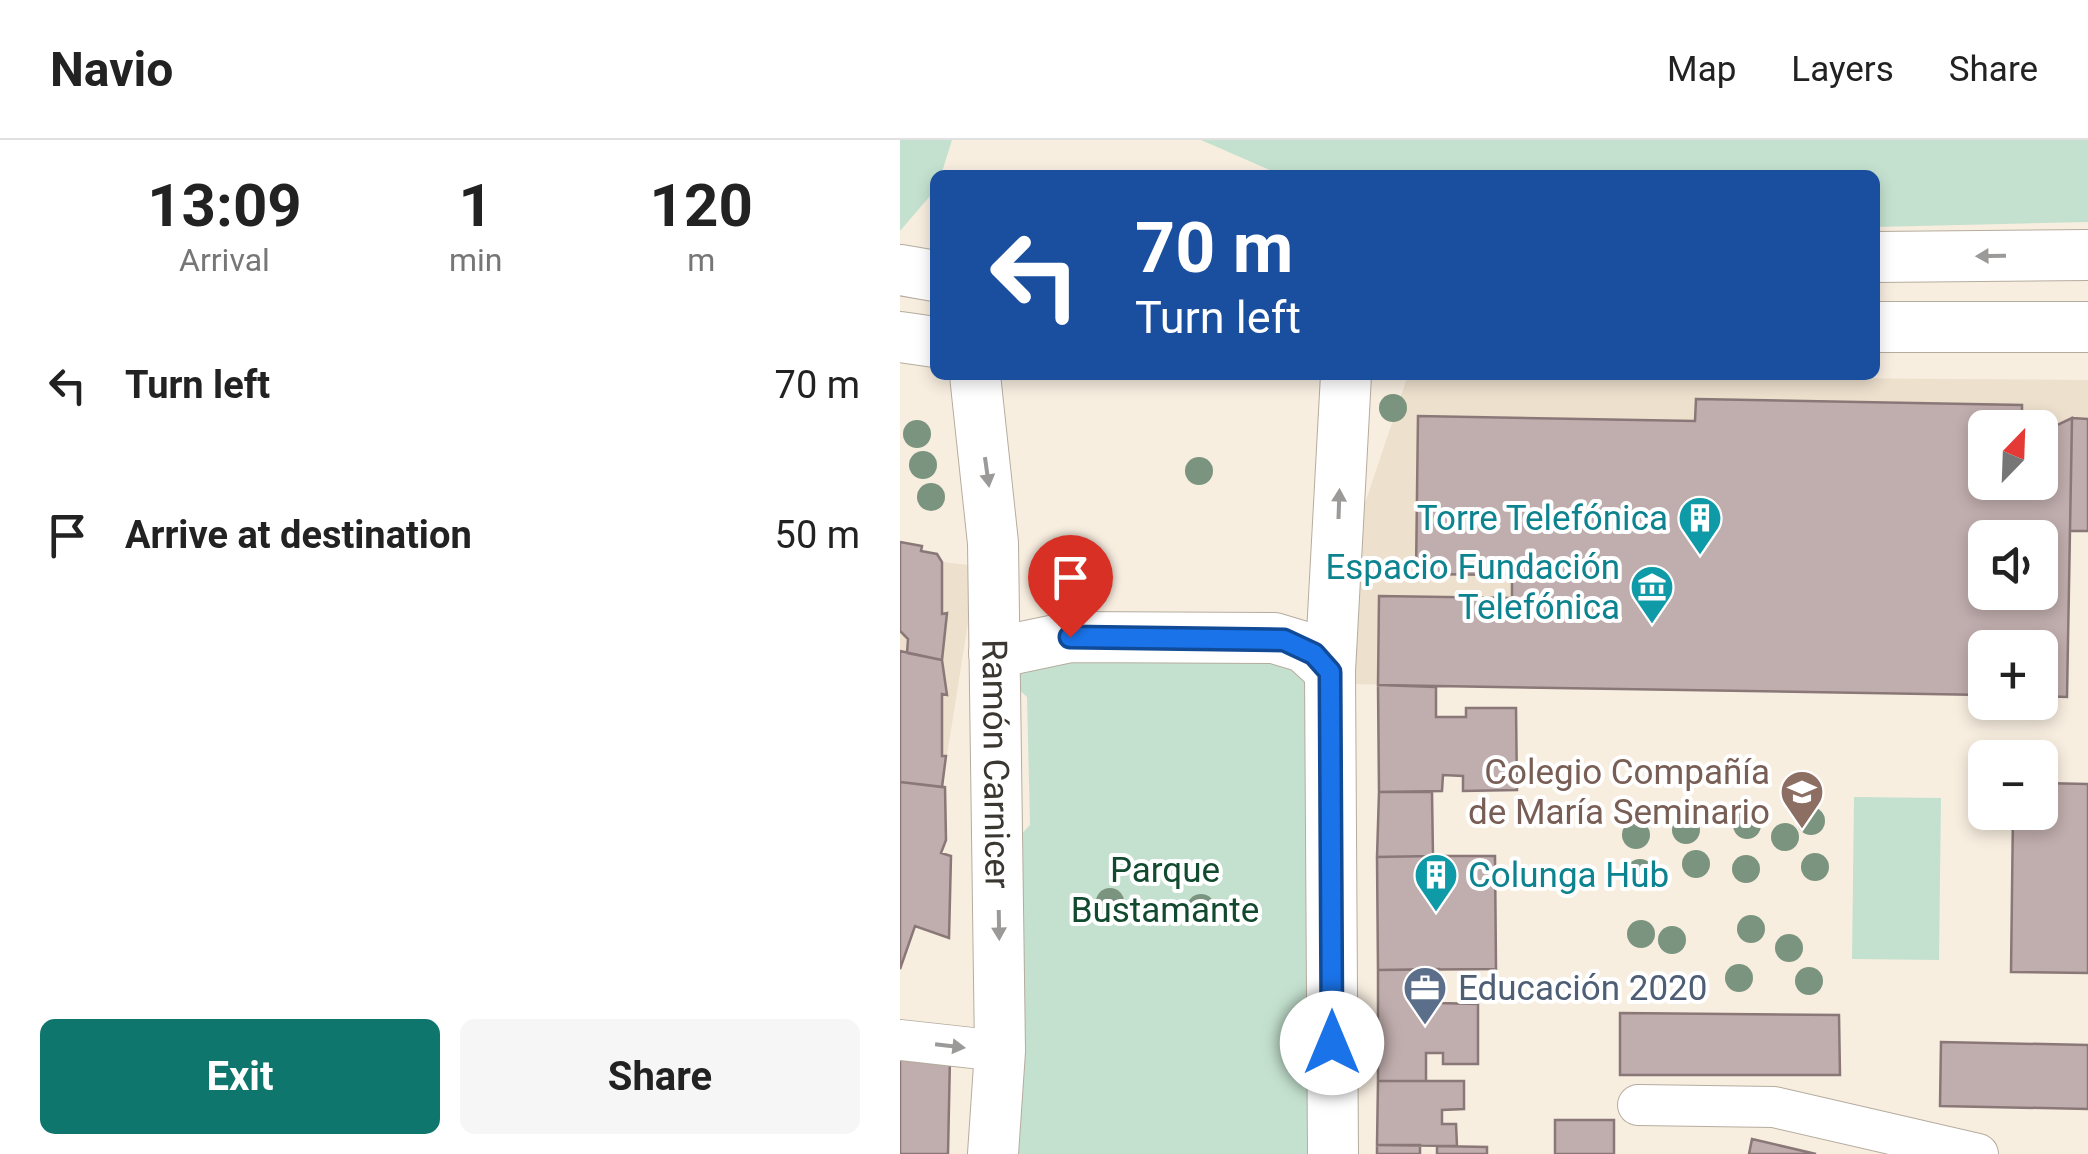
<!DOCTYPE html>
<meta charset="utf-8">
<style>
body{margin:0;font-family:Roboto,sans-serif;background:#f6f6f6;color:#222;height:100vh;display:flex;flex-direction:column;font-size:38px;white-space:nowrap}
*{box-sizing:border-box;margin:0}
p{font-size:32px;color:#767676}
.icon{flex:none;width:55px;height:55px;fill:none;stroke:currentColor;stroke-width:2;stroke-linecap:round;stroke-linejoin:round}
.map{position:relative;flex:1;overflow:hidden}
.drawer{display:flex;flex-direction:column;background:#fff;width:900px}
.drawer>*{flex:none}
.hud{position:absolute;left:30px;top:30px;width:950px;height:210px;border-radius:15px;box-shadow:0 5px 15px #0003;background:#1a4fa0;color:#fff;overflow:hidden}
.needle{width:65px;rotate:23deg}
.fabs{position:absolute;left:1068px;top:270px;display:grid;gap:20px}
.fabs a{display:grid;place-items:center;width:90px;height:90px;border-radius:15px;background:#fff;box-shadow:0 5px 15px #0003;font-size:50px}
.pin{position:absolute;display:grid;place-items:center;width:85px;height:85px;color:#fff;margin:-102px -42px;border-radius:50% 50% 50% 0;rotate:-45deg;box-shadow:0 0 10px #0007}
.pin .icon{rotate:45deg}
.me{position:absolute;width:110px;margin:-55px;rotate:0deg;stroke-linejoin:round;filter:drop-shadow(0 0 8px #0008)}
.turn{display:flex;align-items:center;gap:35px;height:210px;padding:0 40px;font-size:45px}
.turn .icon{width:130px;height:130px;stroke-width:2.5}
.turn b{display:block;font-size:70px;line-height:85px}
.eta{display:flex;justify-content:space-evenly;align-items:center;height:170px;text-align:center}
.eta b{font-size:60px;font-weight:700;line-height:70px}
.cta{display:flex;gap:20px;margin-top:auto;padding:20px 40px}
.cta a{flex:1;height:115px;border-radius:15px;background:#0f766e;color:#fff;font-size:40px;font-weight:700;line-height:115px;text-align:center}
.cta a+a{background:#f6f6f6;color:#222}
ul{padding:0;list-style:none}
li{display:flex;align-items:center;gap:30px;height:150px;padding:0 40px}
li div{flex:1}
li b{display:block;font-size:38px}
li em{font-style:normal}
header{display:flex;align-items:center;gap:60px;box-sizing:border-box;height:140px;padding:0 50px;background:#fff;border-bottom:2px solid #e0e0e0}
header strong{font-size:48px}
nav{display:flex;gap:55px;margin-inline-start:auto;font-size:35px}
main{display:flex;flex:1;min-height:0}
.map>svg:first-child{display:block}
</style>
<header>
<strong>Navio</strong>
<nav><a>Map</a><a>Layers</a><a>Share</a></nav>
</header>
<main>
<section class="drawer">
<div class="eta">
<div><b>13:09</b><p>Arrival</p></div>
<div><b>1</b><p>min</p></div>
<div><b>120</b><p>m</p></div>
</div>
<ul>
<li><svg class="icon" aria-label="left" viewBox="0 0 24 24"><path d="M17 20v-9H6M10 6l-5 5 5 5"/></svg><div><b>Turn left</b></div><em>70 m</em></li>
<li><svg class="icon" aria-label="arrive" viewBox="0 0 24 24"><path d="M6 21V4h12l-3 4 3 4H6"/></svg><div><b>Arrive at destination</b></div><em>50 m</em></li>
</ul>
<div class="cta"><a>Exit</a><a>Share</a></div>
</section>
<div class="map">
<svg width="1188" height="1014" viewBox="0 0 1188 1014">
<rect width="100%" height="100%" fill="#f8eee0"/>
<path fill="#ede0cd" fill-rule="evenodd" d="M 508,235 L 1188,240 L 1188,391 L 1170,392 L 1167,557 L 1140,556 L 1140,508 L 1085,508 L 1085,555 L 448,544 L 453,399 ZM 1085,288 L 1140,288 L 1140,342 L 1085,342 ZM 1085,398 L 1140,398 L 1140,452 L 1085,452 Z
M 0,402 L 22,406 L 21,411 L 37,414 L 43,422 L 77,426 L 42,647 L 0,642 Z"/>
<path fill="#c4e1cf" d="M 0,0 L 52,0 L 41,35 L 35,35 L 30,56 L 0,91 Z
M 301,0 L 1188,0 L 1188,82 L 975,87 L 975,35 L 381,35 Z
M 370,513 L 407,530 L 415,1014 L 110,1014 L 116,700 L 130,685 L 127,557 L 115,546 L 117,523 Z
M 954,657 L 1041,658 L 1039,820 L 952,819 Z"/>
<path fill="#c0adad" stroke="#897877" stroke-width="2.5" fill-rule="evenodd" d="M 796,259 L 1122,265 L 1122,288 L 1085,288 L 1085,342 L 1140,342 L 1140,293 L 1172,278 L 1167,557 L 1140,556 L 1140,508 L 1085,508 L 1085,555 L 478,545 L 479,456 L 612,458 L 612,435 L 516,434 L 518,276 L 795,281 ZM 1085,398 L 1140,398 L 1140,452 L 1085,452 Z
M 1172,278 L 1188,279 L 1188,391 L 1170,391 Z
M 0,402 L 22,406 L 21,411 L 37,414 L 42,422 L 42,474 L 47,473 L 42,520 L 7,513 L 8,499 L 0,491 Z
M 0,511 L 42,520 L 47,555 L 42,554 L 42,616 L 46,616 L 42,647 L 0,642 Z
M 478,545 L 536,547 L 536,577 L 566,577 L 566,568 L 616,568 L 617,650 L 563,651 L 563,636 L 543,635 L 542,651 L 479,652 Z
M 0,642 L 45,647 L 46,700 L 41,713 L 51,716 L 49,798 L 15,786 L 0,829 Z
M 1140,643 L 1188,644 L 1188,833 L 1111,832 L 1113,672 L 1140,672 Z
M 479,652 L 532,652 L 533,716 L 477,717 Z
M 533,716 L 595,716 L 596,829 L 478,830 L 477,717 Z
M 539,829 L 538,863 L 578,864 L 578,924 L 543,924 L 543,913 L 526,913 L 526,941 L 478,941 L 478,830 Z
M 720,873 L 939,875 L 940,935 L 720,935 Z
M 1041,902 L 1188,905 L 1188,969 L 1040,966 Z
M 0,911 L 50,917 L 48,1014 L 0,1014 Z
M 478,941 L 564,941 L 564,969 L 542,970 L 542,984 L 556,984 L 557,1006 L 477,1005 Z
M 655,980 L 714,980 L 714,1014 L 655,1014 Z
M 852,999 L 916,1014 L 849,1014 Z
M 477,1005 L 520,1005 L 520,1014 L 477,1014 Z
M 537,1006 L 587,1007 L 587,1014 L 537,1014 Z"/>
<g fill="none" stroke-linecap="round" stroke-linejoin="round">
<defs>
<path id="minor" d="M 0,900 L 100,911
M 738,965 L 874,967 L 1078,1014"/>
<g id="major">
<path d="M 975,117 L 1188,115"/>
<path d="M 0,130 L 35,136"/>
<path d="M 975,187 L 1188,187"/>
<path d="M 0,197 L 35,202"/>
<path id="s1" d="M 75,235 L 93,403 L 100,911 L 93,1014"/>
<path d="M 94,513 L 170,497 L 374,498 L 404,507 L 430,531"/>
<path d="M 433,1014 L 430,531 L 446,235"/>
</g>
</defs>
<use href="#minor" stroke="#b5ac9f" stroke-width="42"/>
<use href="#major" stroke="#b5ac9f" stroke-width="52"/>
<use href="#minor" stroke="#fff" stroke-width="40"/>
<use href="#major" stroke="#fff" stroke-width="50"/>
</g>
<g fill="#7a947f">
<circle cx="493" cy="268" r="14"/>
<circle cx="17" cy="294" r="14"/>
<circle cx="23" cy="325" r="14"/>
<circle cx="299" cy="331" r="14"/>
<circle cx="31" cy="357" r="14"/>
<circle cx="911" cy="681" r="14"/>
<circle cx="847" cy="685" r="14"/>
<circle cx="786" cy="690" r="14"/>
<circle cx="736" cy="695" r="14"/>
<circle cx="885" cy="697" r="14"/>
<circle cx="796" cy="724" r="14"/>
<circle cx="915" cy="727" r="14"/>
<circle cx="846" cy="729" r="14"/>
<circle cx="740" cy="733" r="14"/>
<circle cx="210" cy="762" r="14"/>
<circle cx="301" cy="768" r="14"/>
<circle cx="851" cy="789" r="14"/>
<circle cx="741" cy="794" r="14"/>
<circle cx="772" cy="800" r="14"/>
<circle cx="889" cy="808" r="14"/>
<circle cx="839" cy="838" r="14"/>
<circle cx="909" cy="841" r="14"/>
</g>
<defs><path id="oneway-solid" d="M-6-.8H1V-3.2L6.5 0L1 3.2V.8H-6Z" transform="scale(2.5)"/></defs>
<g fill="#9c9a98">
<use href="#oneway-solid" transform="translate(1091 116) rotate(179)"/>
<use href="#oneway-solid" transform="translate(87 332) rotate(82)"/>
<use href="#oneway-solid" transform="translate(439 364) rotate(-88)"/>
<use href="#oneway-solid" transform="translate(99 785) rotate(89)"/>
<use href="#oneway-solid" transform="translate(50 906) rotate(7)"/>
</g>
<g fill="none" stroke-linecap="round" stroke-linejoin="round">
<defs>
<path id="route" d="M 170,497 L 384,500 L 414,514 L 430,532 L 432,903"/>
</defs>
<use href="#route" stroke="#114b97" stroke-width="25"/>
<use href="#route" stroke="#1a73e8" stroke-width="18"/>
</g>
<defs>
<symbol id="building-pin" viewBox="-11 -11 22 30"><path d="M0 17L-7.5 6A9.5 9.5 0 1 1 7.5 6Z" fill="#0f9aa8" stroke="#fff"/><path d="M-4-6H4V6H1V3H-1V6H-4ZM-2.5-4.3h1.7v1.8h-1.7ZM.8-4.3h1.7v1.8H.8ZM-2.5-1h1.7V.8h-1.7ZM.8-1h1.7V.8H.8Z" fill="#fff"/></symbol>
<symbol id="museum-pin" viewBox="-11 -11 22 30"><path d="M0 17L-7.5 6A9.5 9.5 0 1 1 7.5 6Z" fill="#0f9aa8" stroke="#fff"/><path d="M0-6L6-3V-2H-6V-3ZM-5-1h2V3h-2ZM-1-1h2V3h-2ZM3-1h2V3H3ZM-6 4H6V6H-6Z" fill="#fff"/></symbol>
<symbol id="school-pin" viewBox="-11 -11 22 30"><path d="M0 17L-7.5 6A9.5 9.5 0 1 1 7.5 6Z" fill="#8d6e63" stroke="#fff"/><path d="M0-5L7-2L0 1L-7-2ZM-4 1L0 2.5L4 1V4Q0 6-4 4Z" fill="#fff"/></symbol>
<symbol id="office-pin" viewBox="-11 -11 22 30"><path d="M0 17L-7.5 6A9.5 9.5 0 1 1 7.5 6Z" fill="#5c6f8a" stroke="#fff"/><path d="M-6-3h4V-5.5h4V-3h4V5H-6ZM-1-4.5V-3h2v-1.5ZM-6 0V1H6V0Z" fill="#fff"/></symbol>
</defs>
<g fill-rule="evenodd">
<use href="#building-pin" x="775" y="353" width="50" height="68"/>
<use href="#museum-pin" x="727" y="422" width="50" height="68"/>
<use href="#school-pin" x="877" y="627" width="50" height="68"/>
<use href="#building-pin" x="511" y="710" width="50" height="68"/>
<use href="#office-pin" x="500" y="823" width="50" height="68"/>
</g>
<g text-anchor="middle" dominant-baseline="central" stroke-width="8" stroke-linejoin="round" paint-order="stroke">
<g font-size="35" fill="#0d838f" stroke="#fff" text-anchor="end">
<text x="768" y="378">Torre Telefónica</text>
<text x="720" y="427">Espacio Fundación<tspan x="720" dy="40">Telefónica</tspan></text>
<text x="568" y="735" text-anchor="start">Colunga Hub</text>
</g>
<g font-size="35" fill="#3a3631" stroke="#fff">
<text stroke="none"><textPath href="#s1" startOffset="390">Ramón Carnicer</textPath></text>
</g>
<g font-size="35" fill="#785e54" stroke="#fff" text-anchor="end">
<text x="870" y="632">Colegio Compañía<tspan x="870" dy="40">de María Seminario</tspan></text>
</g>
<g font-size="35" fill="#124a2f" stroke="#fff">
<text x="265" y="730">Parque<tspan x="265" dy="40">Bustamante</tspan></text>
</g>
<g font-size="35" fill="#4e5e75" stroke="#fff" text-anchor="start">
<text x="558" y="848">Educación 2020</text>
</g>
</g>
</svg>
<div class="fabs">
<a><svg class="needle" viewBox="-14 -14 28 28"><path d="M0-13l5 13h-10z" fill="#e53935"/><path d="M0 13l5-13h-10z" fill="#767676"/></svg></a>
<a><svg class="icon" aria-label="sound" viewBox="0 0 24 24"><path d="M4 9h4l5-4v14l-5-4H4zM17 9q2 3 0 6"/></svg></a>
<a>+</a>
<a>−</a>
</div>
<div class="pin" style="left:170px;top:497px;background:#d93025"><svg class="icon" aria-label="arrive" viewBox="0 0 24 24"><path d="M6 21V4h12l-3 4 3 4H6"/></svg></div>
<svg class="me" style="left:432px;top:903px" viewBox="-20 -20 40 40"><circle r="19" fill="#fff"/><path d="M0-13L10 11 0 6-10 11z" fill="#1a73e8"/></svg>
<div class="hud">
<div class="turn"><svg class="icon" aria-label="left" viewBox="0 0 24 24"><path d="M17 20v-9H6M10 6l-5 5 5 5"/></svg><div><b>70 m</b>Turn left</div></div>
</div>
</div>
</main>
